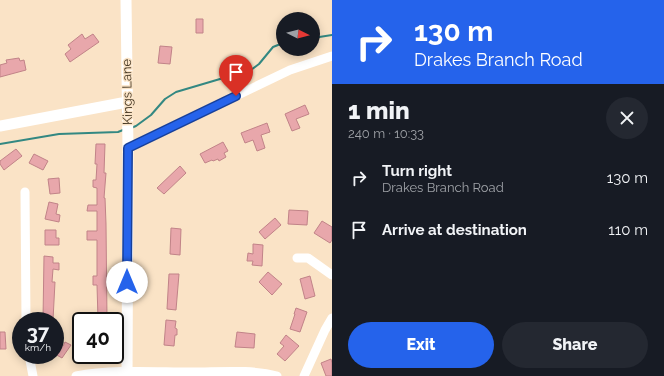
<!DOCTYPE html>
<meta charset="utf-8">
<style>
body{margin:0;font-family:Raleway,sans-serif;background:#242831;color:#f1f3f6;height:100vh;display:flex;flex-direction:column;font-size:15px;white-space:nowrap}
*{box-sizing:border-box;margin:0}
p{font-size:13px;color:#9ea1a6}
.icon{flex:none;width:22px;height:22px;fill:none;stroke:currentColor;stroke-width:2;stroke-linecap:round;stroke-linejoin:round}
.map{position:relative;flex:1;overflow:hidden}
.side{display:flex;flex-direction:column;background:#171b24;width:332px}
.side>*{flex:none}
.banner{background:#2563eb;color:#fff;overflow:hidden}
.needle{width:26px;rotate:96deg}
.fabs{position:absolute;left:276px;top:12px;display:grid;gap:8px}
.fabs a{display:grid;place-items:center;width:44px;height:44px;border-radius:50%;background:#171b24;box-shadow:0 2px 10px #0003;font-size:20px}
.speed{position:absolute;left:12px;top:312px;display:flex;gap:8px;font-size:20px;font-weight:700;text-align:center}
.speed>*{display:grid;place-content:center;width:52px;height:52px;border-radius:50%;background:#171b24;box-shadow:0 2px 10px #0003;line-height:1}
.speed small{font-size:10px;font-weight:400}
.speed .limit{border:2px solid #111;border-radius:6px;background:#fff;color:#111}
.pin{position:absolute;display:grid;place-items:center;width:34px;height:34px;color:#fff;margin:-41px -17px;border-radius:50% 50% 50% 0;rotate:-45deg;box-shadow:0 0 4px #0007}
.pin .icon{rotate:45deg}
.me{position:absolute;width:44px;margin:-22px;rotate:0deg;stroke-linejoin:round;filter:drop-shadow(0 0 3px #0008)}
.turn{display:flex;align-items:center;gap:14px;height:84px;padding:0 16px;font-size:18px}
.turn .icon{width:52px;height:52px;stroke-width:2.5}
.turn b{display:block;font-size:28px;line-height:34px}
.round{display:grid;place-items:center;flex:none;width:42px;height:42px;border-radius:21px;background:#242831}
.summary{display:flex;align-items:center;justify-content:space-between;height:68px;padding:0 16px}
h1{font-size:24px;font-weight:800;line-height:30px}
.action{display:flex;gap:8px;margin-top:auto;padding:8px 16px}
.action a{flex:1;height:46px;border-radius:24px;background:#2563eb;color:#fff;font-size:16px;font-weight:800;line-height:46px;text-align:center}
.action a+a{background:#242831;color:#f1f3f6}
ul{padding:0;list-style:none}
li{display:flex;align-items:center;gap:12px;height:52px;padding:0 16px}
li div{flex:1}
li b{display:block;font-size:15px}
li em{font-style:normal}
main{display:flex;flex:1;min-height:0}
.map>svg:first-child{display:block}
</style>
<main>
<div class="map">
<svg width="332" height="376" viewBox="0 0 332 376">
<rect width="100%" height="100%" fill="#fae3c6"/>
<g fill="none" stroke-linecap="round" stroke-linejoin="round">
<path stroke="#338882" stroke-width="2" d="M 313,38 L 332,35
M 131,128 L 136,126 L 151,115 L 165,99 L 176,92 L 220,79 L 240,78 L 259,64 L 273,47 L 283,43
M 0,144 L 59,134 L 118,132 L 123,130"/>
</g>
<path fill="#e8a7ab" stroke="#c18388" d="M 196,19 L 203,19 L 203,33 L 196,33 Z
M 82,34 L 85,39 L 93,34 L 99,42 L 70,62 L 65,54 L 71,49 L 68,45 Z
M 160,46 L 172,47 L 170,64 L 158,63 Z
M 19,58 L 20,61 L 24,60 L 26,70 L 0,77 L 0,65 L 7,63 L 6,60 Z
M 305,105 L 309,114 L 296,119 L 300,128 L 292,131 L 285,114 Z
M 267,123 L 270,132 L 261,135 L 265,148 L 257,151 L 253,140 L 245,143 L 241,133 Z
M 223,142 L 228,151 L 224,153 L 226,157 L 219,161 L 218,159 L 213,161 L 212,160 L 205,163 L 200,154 Z
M 96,144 L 105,144 L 104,173 L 106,173 L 104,198 L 105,198 L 106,224 L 107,319 L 98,319 L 97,285 L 93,285 L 93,276 L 97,276 L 97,240 L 87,240 L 87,231 L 97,231 L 97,211 L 87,211 L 88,205 L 97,205 L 97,188 L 93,187 L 93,180 L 96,180 L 97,164 L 95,164 Z
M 16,149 L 22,156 L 4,170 L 0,164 L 0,161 Z
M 34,154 L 48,161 L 43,170 L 29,163 Z
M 180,166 L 186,173 L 164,194 L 157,188 Z
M 59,178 L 60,193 L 50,194 L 48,179 Z
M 49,202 L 58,204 L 56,214 L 60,215 L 59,222 L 45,219 Z
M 289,210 L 308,211 L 307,225 L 288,224 Z
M 275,218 L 281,225 L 265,239 L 259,232 Z
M 322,221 L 332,227 L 332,240 L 330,243 L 314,233 Z
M 171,228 L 181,229 L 180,255 L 170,254 Z
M 45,230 L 56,230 L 56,238 L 59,238 L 59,245 L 45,245 Z
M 253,244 L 263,245 L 262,266 L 252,265 L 253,261 L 247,261 L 248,253 L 253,254 Z
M 44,256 L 53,257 L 53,263 L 59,263 L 59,270 L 53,269 L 52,282 L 55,282 L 53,320 L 43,319 Z
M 268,272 L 282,284 L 272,295 L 259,282 Z
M 169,274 L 179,274 L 176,310 L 167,309 Z
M 310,276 L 315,296 L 305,299 L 300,279 Z
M 296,308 L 307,312 L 300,332 L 290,329 L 295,314 L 294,314 Z
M 166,320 L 176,321 L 175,328 L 177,329 L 177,335 L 175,335 L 174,346 L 164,345 Z
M 0,332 L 5,332 L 6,349 L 0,349 Z
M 237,332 L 255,334 L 254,348 L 235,347 Z
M 286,335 L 299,346 L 285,361 L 277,354 L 284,346 L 280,343 Z
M 55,341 L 63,346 L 65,342 L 71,345 L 62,358 L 55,354 Z
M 331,359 L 332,363 L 332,376 L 326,376 L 321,363 Z"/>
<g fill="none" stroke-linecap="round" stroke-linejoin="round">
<path stroke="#fff" stroke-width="9" d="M 128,148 L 290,70 L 332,56
M 25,192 L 26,321
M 297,258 L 308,258 L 332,275
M 29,355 L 33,376
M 76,376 C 114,369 154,372 192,372 C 219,372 251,369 277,376
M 304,376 L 325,330 L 332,318"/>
<path stroke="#fff" stroke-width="11" d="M 126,0 L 128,148 L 127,376
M 0,126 L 127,102"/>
</g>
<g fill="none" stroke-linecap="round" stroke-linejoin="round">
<defs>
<path id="route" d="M 127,282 L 128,148 L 236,96"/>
</defs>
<use href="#route" stroke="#184099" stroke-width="10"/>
<use href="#route" stroke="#2563eb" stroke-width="7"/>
</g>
<g text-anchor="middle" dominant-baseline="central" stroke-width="3" stroke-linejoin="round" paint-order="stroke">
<g font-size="13" fill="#423420" stroke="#fae3c6">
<text transform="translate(127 92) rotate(-91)">Kings Lane</text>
</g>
</g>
</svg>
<div class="fabs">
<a><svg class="needle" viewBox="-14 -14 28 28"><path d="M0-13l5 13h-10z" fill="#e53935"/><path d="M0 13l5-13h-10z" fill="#9ea1a6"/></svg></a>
</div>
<div class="speed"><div>37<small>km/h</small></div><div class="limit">40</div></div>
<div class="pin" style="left:236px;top:96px;background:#d93025"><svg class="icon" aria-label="arrive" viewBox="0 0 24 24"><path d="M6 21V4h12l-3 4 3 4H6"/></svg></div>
<svg class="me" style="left:127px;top:282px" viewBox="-20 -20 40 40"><circle r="19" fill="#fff"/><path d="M0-13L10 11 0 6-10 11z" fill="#2563eb"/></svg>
</div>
<section class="side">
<div class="banner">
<div class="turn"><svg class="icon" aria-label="right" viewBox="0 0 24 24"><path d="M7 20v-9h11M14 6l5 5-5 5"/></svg><div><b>130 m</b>Drakes Branch Road</div></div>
</div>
<div class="summary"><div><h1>1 min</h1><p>240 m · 10:33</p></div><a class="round"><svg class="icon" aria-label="close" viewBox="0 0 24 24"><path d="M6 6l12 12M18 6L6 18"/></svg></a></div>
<ul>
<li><svg class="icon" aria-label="right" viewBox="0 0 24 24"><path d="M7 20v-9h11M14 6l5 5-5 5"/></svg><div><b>Turn right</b><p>Drakes Branch Road</p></div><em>130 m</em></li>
<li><svg class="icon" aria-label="arrive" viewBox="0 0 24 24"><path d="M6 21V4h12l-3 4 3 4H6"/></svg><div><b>Arrive at destination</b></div><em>110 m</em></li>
</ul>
<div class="action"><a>Exit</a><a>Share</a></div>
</section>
</main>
